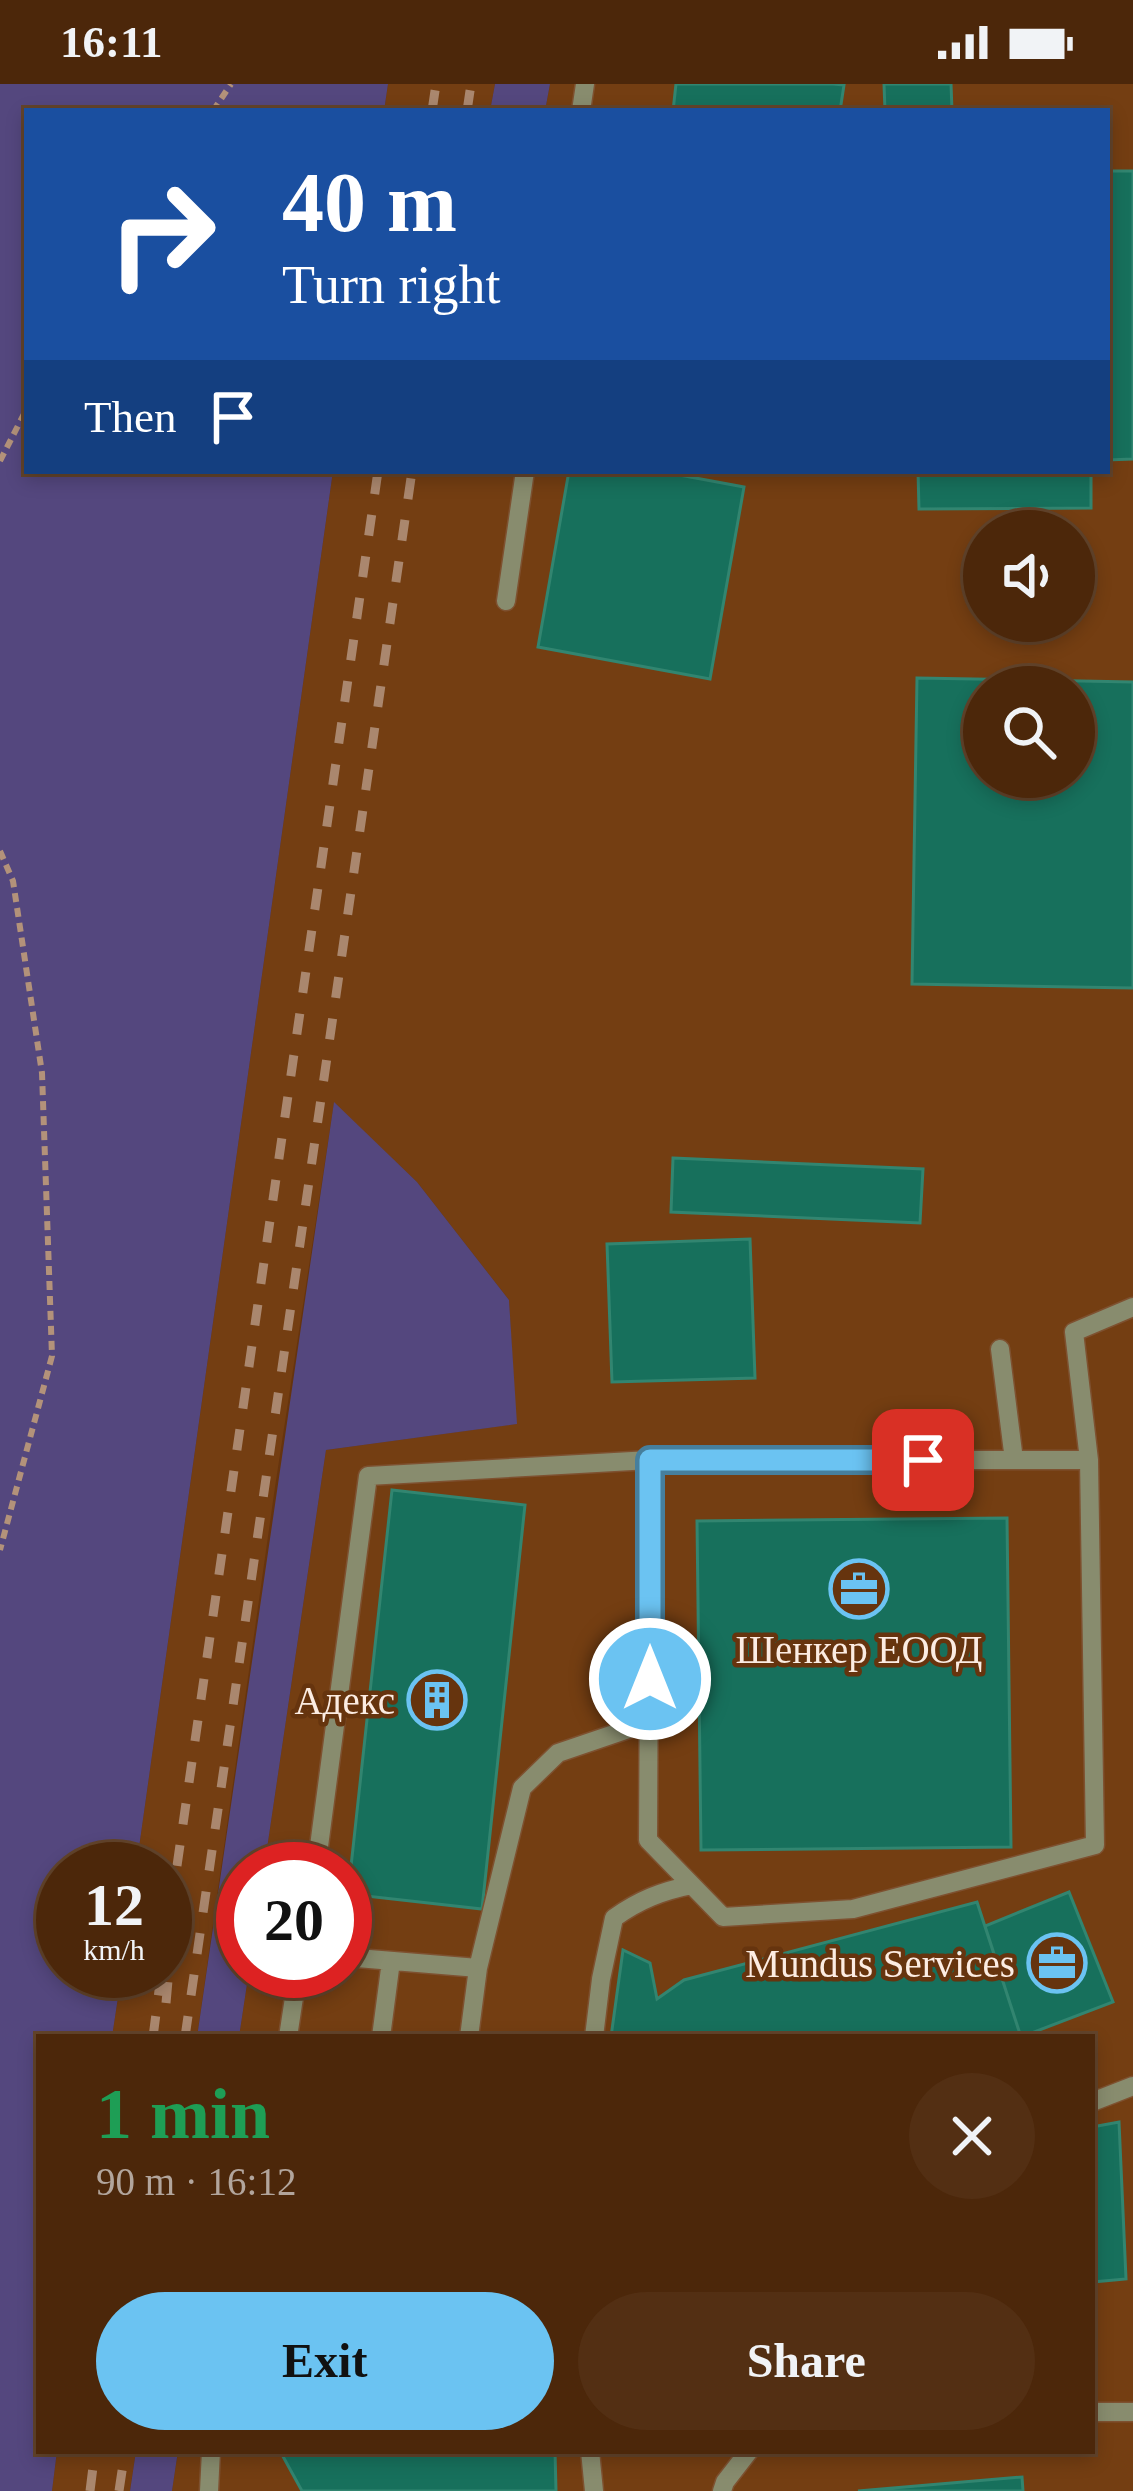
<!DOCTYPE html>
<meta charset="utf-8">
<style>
body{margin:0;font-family:"Times New Roman",serif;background:#532f13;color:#f1f3f6;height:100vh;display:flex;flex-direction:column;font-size:45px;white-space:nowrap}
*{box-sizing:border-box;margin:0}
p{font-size:39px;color:#b2a59c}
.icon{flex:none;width:66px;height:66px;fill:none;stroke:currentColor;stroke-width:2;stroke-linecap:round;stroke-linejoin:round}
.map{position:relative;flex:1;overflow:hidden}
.panel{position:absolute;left:36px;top:1950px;width:1059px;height:420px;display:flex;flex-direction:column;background:#4c270a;border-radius:0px;box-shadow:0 6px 18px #0003,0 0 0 3px #63442b}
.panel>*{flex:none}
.banner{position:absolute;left:24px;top:24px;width:1086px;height:366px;border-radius:0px;box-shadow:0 6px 18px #0003,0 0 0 3px #63442b;background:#1a4fa0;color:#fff;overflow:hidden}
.controls{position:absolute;left:963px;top:426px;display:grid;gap:24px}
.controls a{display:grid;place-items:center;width:132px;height:132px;border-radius:50%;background:#4c270a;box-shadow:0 6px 18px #0003,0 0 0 3px #63442b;font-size:60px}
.speed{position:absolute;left:36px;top:1758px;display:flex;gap:24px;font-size:60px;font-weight:700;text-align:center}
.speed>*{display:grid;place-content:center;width:156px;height:156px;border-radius:50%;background:#4c270a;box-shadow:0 6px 18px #0003,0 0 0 3px #63442b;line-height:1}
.speed small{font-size:30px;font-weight:400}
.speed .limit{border:18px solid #d22;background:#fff;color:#111}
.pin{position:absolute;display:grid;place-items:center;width:102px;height:102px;color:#fff;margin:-51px;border-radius:24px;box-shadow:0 6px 18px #0006}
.me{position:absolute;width:132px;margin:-66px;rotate:0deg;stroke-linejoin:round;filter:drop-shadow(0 0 9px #0008)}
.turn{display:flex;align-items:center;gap:42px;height:252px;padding:0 60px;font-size:54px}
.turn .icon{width:156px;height:156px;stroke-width:2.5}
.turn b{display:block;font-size:84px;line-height:102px}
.then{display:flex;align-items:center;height:114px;padding:0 60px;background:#0003;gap:24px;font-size:45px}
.round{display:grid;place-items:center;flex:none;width:126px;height:126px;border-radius:63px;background:#532f13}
.summary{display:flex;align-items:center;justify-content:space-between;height:204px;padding:0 60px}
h1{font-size:72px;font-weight:800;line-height:90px;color:#1e9e55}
.action{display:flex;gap:24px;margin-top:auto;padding:24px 60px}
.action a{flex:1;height:138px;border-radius:72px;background:#6bc3f2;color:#111;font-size:48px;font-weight:800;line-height:138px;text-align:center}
.action a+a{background:#532f13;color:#f1f3f6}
.status{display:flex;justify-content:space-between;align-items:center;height:84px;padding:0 60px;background:#4c270a;direction:ltr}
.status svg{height:33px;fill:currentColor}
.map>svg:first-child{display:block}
</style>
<div class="status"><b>16:11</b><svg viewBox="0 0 49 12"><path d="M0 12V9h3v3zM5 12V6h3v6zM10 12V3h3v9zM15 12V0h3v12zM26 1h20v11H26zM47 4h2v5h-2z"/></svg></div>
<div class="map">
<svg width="1133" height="2407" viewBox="0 0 1133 2407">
<rect width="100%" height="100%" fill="#66340e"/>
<path fill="#743e12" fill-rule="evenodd" d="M 388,0 L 495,0 L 490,27 L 384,27 Z
M 550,0 L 1133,0 L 1133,2407 L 172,2407 L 178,2367 L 1092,2367 L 1092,1953 L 239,1953 L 249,1887 L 345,1887 L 345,1785 L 264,1785 L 326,1366 L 516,1340 L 509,1216 L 417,1098 L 334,1019 L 275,1403 L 197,1953 L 112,1953 L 122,1887 L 165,1887 L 165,1785 L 136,1785 L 333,387 L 1107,387 L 1107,27 L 545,27 ZM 984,447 L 1074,447 L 1074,537 L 984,537 ZM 984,603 L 1074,603 L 1074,693 L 984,693 Z
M 57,2367 L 136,2367 L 130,2407 L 52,2407 Z"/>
<path fill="#54477e" d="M 0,0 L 388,0 L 384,27 L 27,27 L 27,387 L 333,387 L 136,1785 L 63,1785 L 63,1887 L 122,1887 L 112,1953 L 39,1953 L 39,2367 L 57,2367 L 52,2407 L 0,2407 Z
M 495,0 L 550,0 L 545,27 L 490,27 Z
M 334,1018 L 417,1098 L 509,1216 L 517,1340 L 326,1366 L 264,1785 L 243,1785 L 243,1887 L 249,1887 L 239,1953 L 197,1953 Z
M 136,2367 L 178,2367 L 172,2407 L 130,2407 Z"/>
<path fill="#17705c" stroke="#328570" stroke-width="3" fill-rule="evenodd" d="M 676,0 L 833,0 L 844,1 L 840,27 L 673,27 Z
M 884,0 L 951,0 L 952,27 L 885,27 Z
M 1107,87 L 1133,87 L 1133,375 L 1107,376 Z
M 569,387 L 658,387 L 744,403 L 710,595 L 538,563 Z
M 918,387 L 1091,387 L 1091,424 L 919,425 Z
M 917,594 L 1133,598 L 1133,904 L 912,900 ZM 984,603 L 1074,603 L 1074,693 L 984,693 Z
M 673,1074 L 923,1085 L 920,1139 L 671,1128 Z
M 750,1155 L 755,1294 L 612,1298 L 607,1160 Z
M 392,1406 L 525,1421 L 482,1825 L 348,1810 Z
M 1007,1434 L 1011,1763 L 701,1766 L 697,1437 Z
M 1069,1808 L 1113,1918 L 1021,1953 L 985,1842 Z
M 977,1818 L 1021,1953 L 611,1953 L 623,1866 L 650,1879 L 657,1915 L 684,1896 Z
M 1119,2038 L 1126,2195 L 1092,2198 L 1092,2043 Z
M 280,2367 L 555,2367 L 556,2407 L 302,2407 Z
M 1022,2393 L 1023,2407 L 858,2407 Z"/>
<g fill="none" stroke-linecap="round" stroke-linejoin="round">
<defs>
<path id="service" d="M 581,27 L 585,0
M 506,517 L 525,387
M 1000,1265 L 1014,1376
M 650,1376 L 1089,1376 L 1095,1761 L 853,1825 L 723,1833 L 648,1756 Z
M 1089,1376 L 1074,1248 L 1133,1223
M 316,1785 L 368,1392 L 650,1376
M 345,1873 L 478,1884 L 469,1953
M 478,1884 L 522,1704 L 558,1669 L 649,1638
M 288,1953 L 297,1894 L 300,1887
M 381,1953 L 391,1877
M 594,1953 L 601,1895 L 614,1834 C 639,1816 662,1807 692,1801
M 1092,2018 L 1133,2002
M 1092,2328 L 1133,2328
M 590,2367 L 594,2407
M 209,2407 L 211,2367
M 722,2407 L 725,2398 L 749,2367"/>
</defs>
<use href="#service" stroke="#7e5130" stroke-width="21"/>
<path stroke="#b3927a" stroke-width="6" stroke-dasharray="9 6" stroke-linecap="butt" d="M 213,27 L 231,0
M 0,377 L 27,324
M 0,767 L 13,797 L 42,989 L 52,1272 L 0,1466"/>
<use href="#service" stroke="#888c6e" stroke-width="18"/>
<path stroke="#aa876e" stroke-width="9" stroke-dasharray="21 21" stroke-linecap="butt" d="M 432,27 L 436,0
M 467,27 L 471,0
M 165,1865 L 378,387
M 166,1919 L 172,1852
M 153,1953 L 160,1899
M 185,1953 L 412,387
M 90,2407 L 95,2367
M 119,2407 L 125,2367"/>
</g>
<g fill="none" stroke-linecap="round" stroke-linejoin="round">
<defs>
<path id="route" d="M 650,1595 L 650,1376 L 923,1376"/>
</defs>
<use href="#route" stroke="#467f9d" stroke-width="30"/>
<use href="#route" stroke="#6bc3f2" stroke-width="21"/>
</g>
<defs>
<symbol id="office-ring" viewBox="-11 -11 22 22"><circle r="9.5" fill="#66340e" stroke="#6bc3f2" stroke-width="1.5"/><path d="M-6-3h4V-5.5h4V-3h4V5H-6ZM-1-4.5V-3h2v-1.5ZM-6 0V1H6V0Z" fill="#6bc3f2"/></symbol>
<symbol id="building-ring" viewBox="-11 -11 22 22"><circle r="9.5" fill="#66340e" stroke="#6bc3f2" stroke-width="1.5"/><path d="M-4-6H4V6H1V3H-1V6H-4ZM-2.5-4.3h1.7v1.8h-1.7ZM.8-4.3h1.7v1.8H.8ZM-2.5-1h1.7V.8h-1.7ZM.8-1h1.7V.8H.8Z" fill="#6bc3f2"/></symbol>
</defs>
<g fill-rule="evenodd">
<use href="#office-ring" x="826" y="1472" width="66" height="66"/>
<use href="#building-ring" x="404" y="1583" width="66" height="66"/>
<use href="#office-ring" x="1024" y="1846" width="66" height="66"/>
</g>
<g text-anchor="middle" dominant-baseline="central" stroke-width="9" stroke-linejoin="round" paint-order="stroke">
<g font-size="39" fill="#fcece2" stroke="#66340e" text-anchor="end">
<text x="859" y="1565" text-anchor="middle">Шенкер ЕООД</text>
<text x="395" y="1616">Адекс</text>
<text x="1015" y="1879">Mundus Services</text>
</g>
</g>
</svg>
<div class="controls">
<a><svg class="icon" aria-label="sound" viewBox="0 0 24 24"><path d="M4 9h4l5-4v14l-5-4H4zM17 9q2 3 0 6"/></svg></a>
<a><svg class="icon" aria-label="search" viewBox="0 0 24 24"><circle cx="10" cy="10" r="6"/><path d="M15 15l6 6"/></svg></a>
</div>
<div class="speed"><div>12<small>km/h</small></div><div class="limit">20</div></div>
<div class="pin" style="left:923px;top:1376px;background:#d93025"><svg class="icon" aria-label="arrive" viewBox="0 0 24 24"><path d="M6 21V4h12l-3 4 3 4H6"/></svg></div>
<svg class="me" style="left:650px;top:1595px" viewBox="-20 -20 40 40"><circle r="17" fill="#6bc3f2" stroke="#fff" stroke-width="3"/><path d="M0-11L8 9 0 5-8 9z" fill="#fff"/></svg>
<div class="banner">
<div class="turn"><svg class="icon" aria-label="right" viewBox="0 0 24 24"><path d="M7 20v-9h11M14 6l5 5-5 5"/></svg><div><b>40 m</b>Turn right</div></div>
<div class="then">Then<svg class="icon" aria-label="arrive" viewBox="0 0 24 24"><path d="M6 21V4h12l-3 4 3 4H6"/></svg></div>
</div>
<section class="panel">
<div class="summary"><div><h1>1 min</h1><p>90 m · 16:12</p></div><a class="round"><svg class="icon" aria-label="close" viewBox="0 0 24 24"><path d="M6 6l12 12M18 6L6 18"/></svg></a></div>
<div class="action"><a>Exit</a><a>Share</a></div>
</section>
</div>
